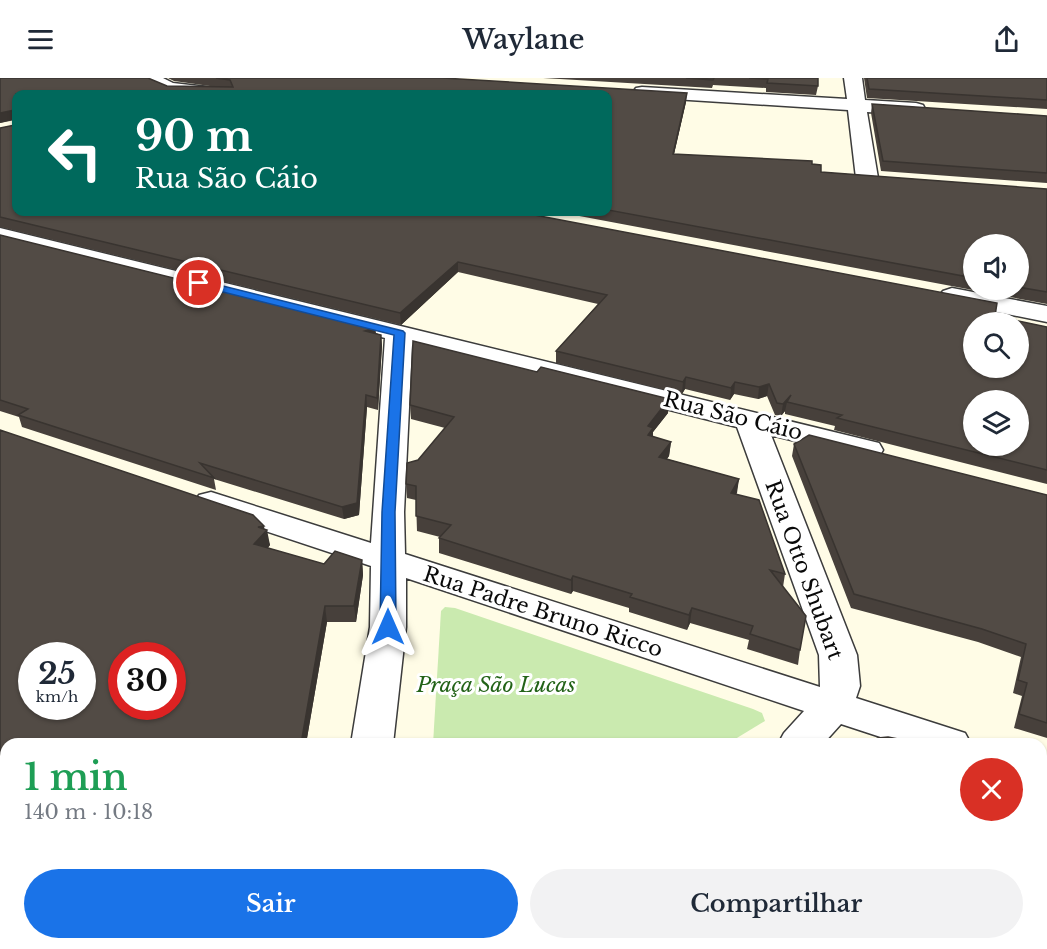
<!DOCTYPE html>
<html lang="pt">
<meta charset="utf-8">
<style>
body{margin:0;font-family:"Libre Baskerville",serif;background:#f2f2f3;color:#1f2937;height:100vh;display:flex;flex-direction:column;font-size:22px;white-space:nowrap}
*{box-sizing:border-box;margin:0}
p{font-size:20px;color:#747a83}
.icon{flex:none;width:33px;height:33px;fill:none;stroke:currentColor;stroke-width:2;stroke-linecap:round;stroke-linejoin:round}
.map{position:relative;flex:1;overflow:hidden}
.sheet{position:absolute;left:0px;top:660px;width:1047px;height:212px;display:flex;flex-direction:column;background:#fff;border-radius:18px 18px 0 0;box-shadow:0 2px 4px #0004}
.sheet>*{flex:none}
.hud{position:absolute;left:12px;top:12px;width:600px;height:126px;border-radius:12px;box-shadow:0 2px 4px #0004;background:#00695c;color:#fff;overflow:hidden}
.tools{position:absolute;left:963px;top:156px;display:grid;gap:12px}
.tools a{display:grid;place-items:center;width:66px;height:66px;border-radius:50%;background:#fff;box-shadow:0 2px 4px #0004;font-size:30px}
.speed{position:absolute;left:18px;top:564px;display:flex;gap:12px;font-size:30px;font-weight:700;text-align:center}
.speed>*{display:grid;place-content:center;width:78px;height:78px;border-radius:50%;background:#fff;box-shadow:0 2px 4px #0004;line-height:1}
.speed small{font-size:15px;font-weight:400}
.speed .limit{border:9px solid #d22;background:#fff;color:#111}
.pin{position:absolute;display:grid;place-items:center;width:51px;height:51px;color:#fff;margin:-26px;border:3px solid #fff;border-radius:50%;box-shadow:0 2px 6px #0007}
.me{position:absolute;width:66px;margin:-33px;rotate:0deg;stroke-linejoin:round;filter:drop-shadow(0 0 4px #0008)}
.turn{display:flex;align-items:center;gap:21px;height:126px;padding:0 24px;font-size:27px}
.turn .icon{width:78px;height:78px;stroke-width:2.5}
.turn b{display:block;font-size:42px;line-height:51px}
.round{display:grid;place-items:center;flex:none;width:63px;height:63px;border-radius:32px;background:#f2f2f3}
.summary{display:flex;align-items:center;justify-content:space-between;height:102px;padding:0 24px}
h1{font-size:36px;font-weight:600;line-height:45px;color:#1e9e55}
.button{display:flex;gap:12px;margin-top:auto;padding:12px 24px}
.button a{flex:1;height:69px;border-radius:36px;background:#1a73e8;color:#fff;font-size:24px;font-weight:600;line-height:69px;text-align:center}
.button a+a{background:#f2f2f3;color:#1f2937}
header{display:flex;justify-content:space-between;align-items:center;height:78px;padding:0 24px;background:#fff;font-size:27px;font-weight:600}
.map>svg:first-child{display:block}
</style>
<header><svg class="icon" aria-label="menu" viewBox="0 0 24 24"><path d="M4 6h16M4 12h16M4 18h16"/></svg>Waylane<svg class="icon" aria-label="share" viewBox="0 0 24 24"><path d="M12 15V3M7 8l5-5 5 5M5 13v7h14v-7"/></svg></header>
<div class="map">
<svg width="1047" height="871" viewBox="0 0 1047 871">
<rect width="100%" height="100%" fill="#fffce6"/>
<path fill="#caeaaf" d="M 445,529 L 455,530 L 753,631 L 762,635 L 765,643 L 727,666 L 433,666 L 441,533 Z"/>
<g fill="none" stroke-linecap="round" stroke-linejoin="round">
<defs>
<path id="minor" d="M 141,0 L 163,0 L 173,5 L 224,11 L 230,12 L 233,16 L 169,15 L 144,4 Z
M 844,0 L 862,0 L 865,22 L 916,25 L 923,27 L 925,31 L 923,35 L 916,37 L 867,34 L 878,100 L 874,104 L 867,106 L 860,104 L 856,100 L 848,32 L 642,19 L 636,18 L 633,14 L 636,10 L 642,9 L 847,21 Z
M 0,150 L 879,365 L 883,372 L 879,379 L 868,381 L 771,357 L 857,577 L 860,608 L 856,620 L 965,655 L 971,666 L 902,666 L 841,646 L 823,666 L 778,666 L 784,655 L 804,633 L 406,500 L 406,549 L 393,666 L 351,666 L 370,549 L 371,488 L 199,431 L 195,424 L 199,417 L 211,414 L 371,465 L 385,260 L 0,164 ZM 412,267 L 737,349 L 819,577 L 820,609 L 405,476 L 404,434 Z
M 952,210 L 1047,228 L 1047,244 L 943,223 L 939,218 L 943,213 Z
M 1041,679 L 1047,680 L 1047,714 L 1041,713 Z
M 6,853 L 6,866 L 56,866 L 54,871 L 0,871 L 0,855 Z
M 424,866 L 480,866 L 482,871 L 426,871 Z
M 588,866 L 637,866 L 635,871 L 586,871 Z"/>
</defs>
<use href="#minor" stroke="#3c3c3c" stroke-width="3"/>
<use href="#minor" fill="#fff" fill-rule="evenodd"/>
</g>
<path fill="#47403b" fill-rule="evenodd" d="M 0,0 L 167,8 L 217,9 L 174,3 L 168,0 L 443,0 L 686,24 L 674,76 L 812,86 L 821,94 L 1047,111 L 1047,226 L 558,134 L 608,134 L 608,16 L 16,134 L 995,238 L 1047,249 L 1047,406 L 834,352 L 835,348 L 785,336 L 785,333 L 781,338 L 775,337 L 767,318 L 758,321 L 734,316 L 730,322 L 685,311 L 682,316 L 556,285 L 556,273 L 598,226 L 458,194 L 401,247 L 0,149 L 0,50 L 15,47 L 15,42 L 0,45 ZM 974,166 L 1018,166 L 1018,212 L 974,212 Z
M 543,0 L 818,0 L 818,8 L 816,17 L 766,14 L 766,10 L 713,7 L 712,10 Z
M 864,0 L 1047,0 L 1047,31 L 867,20 Z
M 872,26 L 1047,38 L 1047,105 L 881,93 L 871,35 Z
M 0,157 L 375,250 L 376,255 L 381,257 L 382,268 L 378,332 L 367,329 L 359,437 L 344,441 L 214,401 L 216,412 L 22,349 L 19,339 L 0,333 Z
M 410,327 L 668,335 L 653,354 L 653,359 L 671,364 L 669,378 L 667,381 L 739,401 L 736,416 L 785,496 L 783,509 L 800,572 L 798,587 L 747,571 L 749,562 L 690,545 L 687,552 L 629,534 L 629,530 L 573,513 L 571,516 L 439,475 L 439,460 L 440,459 L 417,453 L 416,422 L 407,420 L 406,406 L 445,350 L 411,341 Z
M 0,352 L 264,451 L 270,467 L 268,470 L 324,486 L 362,482 L 363,497 L 356,544 L 327,544 L 306,666 L 6,666 L 6,826 L 0,828 Z
M 794,366 L 1047,417 L 1047,660 L 1014,650 L 1022,618 L 1013,615 L 1021,579 L 978,564 L 851,530 L 792,378 Z"/>
<path fill="#393430" d="M 687,15 L 686,24 L 672,85 L 673,76 Z
M 15,32 L 16,41 L 0,45 L 0,35 Z
M 458,184 L 458,194 L 401,247 L 400,235 Z
M 375,250 L 376,261 L 365,253 Z
M 381,257 L 382,268 L 378,332 L 377,320 Z
M 686,299 L 685,311 L 682,316 L 683,304 Z
M 735,304 L 734,316 L 730,322 L 731,310 Z
M 769,306 L 767,318 L 758,321 L 759,309 Z
M 366,317 L 367,329 L 359,437 L 344,441 L 342,429 Z
M 791,317 L 787,324 L 785,333 L 781,338 L 783,326 Z
M 669,321 L 668,335 L 653,354 L 652,363 L 647,371 L 648,348 Z
M 671,364 L 669,378 L 658,393 L 659,379 Z
M 739,401 L 737,415 L 729,429 L 731,415 Z
M 264,448 L 265,455 L 267,452 L 270,467 L 257,481 L 254,466 L 258,449 Z
M 362,482 L 363,497 L 356,544 L 354,528 Z
M 573,498 L 573,513 L 571,516 L 571,502 Z
M 325,528 L 327,544 L 306,666 L 301,666 Z
M 692,530 L 690,545 L 687,552 L 689,537 Z
M 6,808 L 6,826 L 0,828 L 0,810 Z
M 221,866 L 246,866 L 247,871 L 213,871 Z"/>
<path fill="#524b45" stroke="#393430" stroke-width="1.5" fill-rule="evenodd" d="M 0,0 L 148,0 L 167,8 L 233,9 L 230,2 L 216,0 L 443,0 L 687,15 L 673,76 L 812,83 L 812,86 L 821,87 L 821,94 L 1047,111 L 1047,214 L 1018,209 L 1018,166 L 974,166 L 974,200 L 608,132 L 608,16 L 16,16 L 16,134 L 519,134 L 997,225 L 995,238 L 1047,249 L 1047,392 L 837,340 L 842,337 L 787,324 L 791,317 L 783,326 L 777,325 L 769,306 L 759,309 L 735,304 L 731,310 L 686,299 L 683,304 L 556,273 L 607,217 L 458,184 L 400,235 L 0,139 L 0,50 L 15,47 L 15,32 L 0,35 ZM 974,244 L 1018,244 L 1018,290 L 974,290 ZM 974,322 L 1018,322 L 1018,368 L 974,368 Z
M 686,0 L 714,0 L 713,2 Z
M 749,0 L 818,0 L 818,8 L 767,5 L 768,1 Z
M 867,0 L 1047,0 L 1047,22 L 869,11 Z
M 872,26 L 1047,38 L 1047,95 L 883,83 Z
M 0,157 L 375,250 L 365,253 L 381,257 L 377,320 L 366,317 L 357,425 L 342,429 L 200,385 L 214,400 L 18,337 L 28,331 L 0,322 Z
M 413,263 L 537,294 L 541,289 L 669,321 L 648,348 L 653,350 L 648,357 L 671,364 L 659,379 L 739,401 L 731,415 L 759,422 L 785,496 L 770,492 L 806,538 L 800,572 L 750,556 L 753,548 L 692,530 L 689,537 L 630,519 L 632,516 L 573,498 L 571,502 L 439,460 L 451,447 L 416,438 L 416,408 L 406,406 L 407,385 L 418,382 L 454,339 L 410,327 Z
M 0,352 L 253,437 L 264,448 L 258,449 L 267,452 L 254,466 L 324,486 L 335,473 L 362,482 L 354,528 L 325,528 L 301,666 L 6,666 L 6,808 L 0,810 ZM 32,578 L 82,578 L 82,628 L 32,628 ZM 122,578 L 172,578 L 172,628 L 122,628 Z
M 809,357 L 1047,417 L 1047,645 L 1019,636 L 1027,605 L 1018,602 L 1026,566 L 982,551 L 854,516 L 794,366 Z
M 888,659 L 908,663 L 910,666 L 864,666 L 878,660 Z
M 1041,708 L 1047,710 L 1047,871 L 665,871 L 667,866 L 1041,866 Z
M 138,866 L 221,866 L 213,871 L 128,871 Z"/>
<path fill="#1a73e8" stroke="#114b97" stroke-width="1.5" d="M 199,202 L 403,253 L 405,255 L 395,434 L 396,549 L 393,553 L 382,553 L 380,549 L 382,434 L 394,257 L 195,207 L 194,205 Z"/>
<g text-anchor="middle" dominant-baseline="central" stroke-width="6" stroke-linejoin="round" paint-order="stroke">
<g font-size="21" fill="#090909" stroke="#fff">
<text transform="translate(733 338) rotate(14)">Rua São Cáio</text>
<text transform="translate(804 492) rotate(70)">Rua Otto Shubart</text>
<text transform="translate(543 534) rotate(18)">Rua Padre Bruno Ricco</text>
</g>
<g font-size="21" font-style="italic" fill="#236318" stroke="#fff">
<text x="496" y="607">Praça São Lucas</text>
</g>
</g>
</svg>
<div class="tools">
<a><svg class="icon" aria-label="sound" viewBox="0 0 24 24"><path d="M4 9h4l5-4v14l-5-4H4zM17 9q2 3 0 6"/></svg></a>
<a><svg class="icon" aria-label="search" viewBox="0 0 24 24"><circle cx="10" cy="10" r="6"/><path d="M15 15l6 6"/></svg></a>
<a><svg class="icon" aria-label="layers" viewBox="0 0 24 24"><path d="M12 4l9 5-9 5-9-5zM3 14l9 5 9-5"/></svg></a>
</div>
<div class="speed"><div>25<small>km/h</small></div><div class="limit">30</div></div>
<div class="pin" style="left:199px;top:205px;background:#d93025"><svg class="icon" aria-label="arrive" viewBox="0 0 24 24"><path d="M6 21V4h12l-3 4 3 4H6"/></svg></div>
<svg class="me" style="left:388px;top:549px" viewBox="-20 -20 40 40"><path d="M0-17L14 15 0 8-14 15z" fill="#1a73e8" stroke="#fff" stroke-width="4"/></svg>
<div class="hud">
<div class="turn"><svg class="icon" aria-label="left" viewBox="0 0 24 24"><path d="M17 20v-9H6M10 6l-5 5 5 5"/></svg><div><b>90 m</b>Rua São Cáio</div></div>
</div>
<section class="sheet">
<div class="summary"><div><h1>1 min</h1><p>140 m · 10:18</p></div><a class="round" style="background:#d93025;color:#fff"><svg class="icon" aria-label="close" viewBox="0 0 24 24"><path d="M6 6l12 12M18 6L6 18"/></svg></a></div>
<div class="button"><a>Sair</a><a>Compartilhar</a></div>
</section>
</div>
